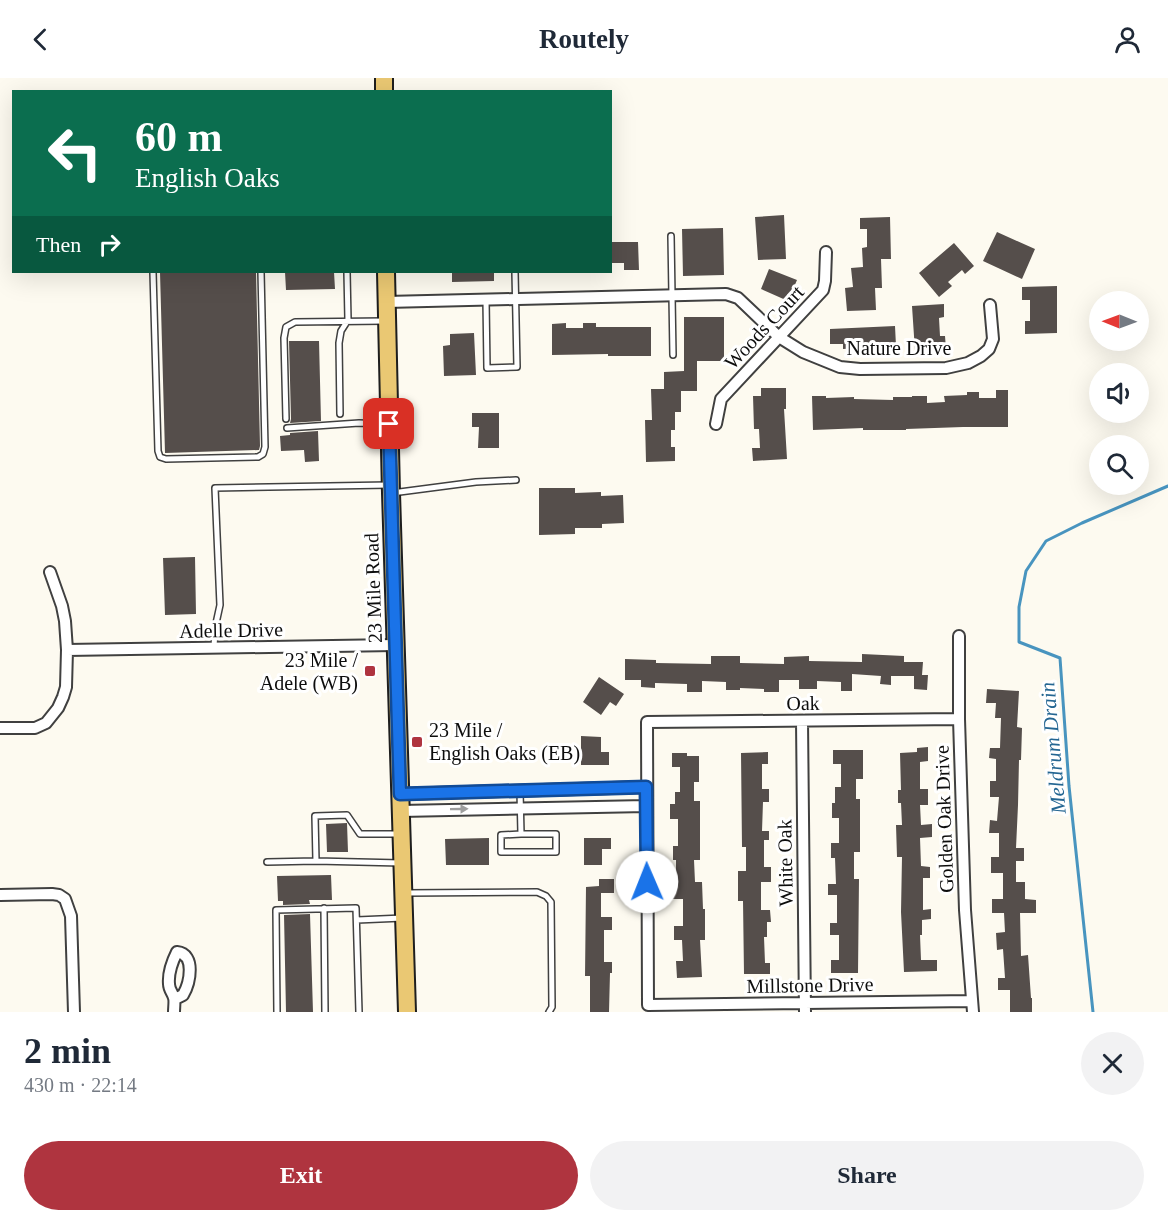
<!DOCTYPE html>
<meta charset="utf-8">
<style>
body{margin:0;font-family:Georgia,serif;background:#f2f2f3;color:#1f2937;height:100vh;display:flex;flex-direction:column;font-size:22px;white-space:nowrap}
*{box-sizing:border-box;margin:0}
p{font-size:20px;color:#747a83}
.icon{flex:none;width:33px;height:33px;fill:none;stroke:currentColor;stroke-width:2;stroke-linecap:round;stroke-linejoin:round}
.map{position:relative;height:934px;overflow:hidden}
.panel{display:flex;flex-direction:column;background:#fff;flex:1}
.panel>*{flex:none}
.top-card{position:absolute;left:12px;top:12px;width:600px;height:183px;border-radius:0px;box-shadow:0 6px 24px #0002;background:#0b6e4f;color:#fff;overflow:hidden}
.needle{width:39px;rotate:271deg}
.buttons{position:absolute;left:1089px;top:213px;display:grid;gap:12px}
.buttons a{display:grid;place-items:center;width:60px;height:60px;border-radius:50%;background:#fff;box-shadow:0 6px 24px #0002;font-size:30px}
.pin{position:absolute;display:grid;place-items:center;width:51px;height:51px;color:#fff;margin:-26px;border-radius:12px;box-shadow:0 3px 9px #0006}
.me{position:absolute;width:66px;margin:-33px;rotate:359deg;stroke-linejoin:round;filter:drop-shadow(0 0 4px #0008)}
.turn{display:flex;align-items:center;gap:21px;height:126px;padding:0 24px;font-size:27px}
.turn .icon{width:78px;height:78px;stroke-width:2.5}
.turn b{display:block;font-size:42px;line-height:51px}
.then{display:flex;align-items:center;height:57px;padding:0 24px;background:#0003;gap:12px;font-size:22px}
.round{display:grid;place-items:center;flex:none;width:63px;height:63px;border-radius:32px;background:#f2f2f3}
.summary{display:flex;align-items:center;justify-content:space-between;height:102px;padding:0 24px}
h1{font-size:36px;font-weight:600;line-height:45px}
.button{display:flex;gap:12px;margin-top:auto;padding:12px 24px}
.button a{flex:1;height:69px;border-radius:36px;background:#af343f;color:#fff;font-size:24px;font-weight:600;line-height:69px;text-align:center}
.button a+a{background:#f2f2f3;color:#1f2937}
header{display:flex;justify-content:space-between;align-items:center;height:78px;padding:0 24px;background:#fff;font-size:27px;font-weight:600}
.map>svg:first-child{display:block}
</style>
<header><svg class="icon" aria-label="back" viewBox="0 0 24 24"><path d="M15 5l-7 7 7 7"/></svg>Routely<svg class="icon" aria-label="person" viewBox="0 0 24 24"><circle cx="12" cy="8" r="4"/><path d="M4 21q1-7 8-7t8 7"/></svg></header>
<div class="map">
<svg width="1168" height="934" viewBox="0 0 1168 934">
<rect width="100%" height="100%" fill="#fdfaf0"/>
<g fill="none" stroke-linecap="round" stroke-linejoin="round">
<path stroke="#4894bf" stroke-width="3" d="M 1093,934 L 1069,708 L 1060,580 L 1019,564 L 1019,529 L 1026,493 L 1046,463 L 1082,445 L 1168,408"/>
</g>
<path fill="#554e4b" d="M 784,137 L 786,181 L 758,182 L 755,139 Z
M 890,139 L 891,181 L 881,181 L 882,210 L 875,210 L 876,232 L 847,233 L 845,210 L 853,209 L 851,190 L 863,189 L 862,170 L 867,169 L 867,151 L 860,151 L 860,140 Z
M 723,150 L 724,197 L 683,198 L 682,151 Z
M 997,154 L 1035,171 L 1022,201 L 983,183 Z
M 610,164 L 638,164 L 639,192 L 624,192 L 624,185 L 610,185 Z
M 954,165 L 974,188 L 965,196 L 962,192 L 948,204 L 952,208 L 939,219 L 919,195 Z
M 769,191 L 797,202 L 788,223 L 761,211 Z
M 160,194 L 256,194 L 260,368 L 259,372 L 165,375 Z
M 285,194 L 334,194 L 335,211 L 286,212 Z
M 452,194 L 494,194 L 494,203 L 452,204 Z
M 1057,208 L 1057,255 L 1025,256 L 1025,243 L 1030,243 L 1030,222 L 1022,222 L 1022,209 Z
M 944,226 L 944,239 L 939,240 L 940,258 L 945,258 L 946,271 L 915,273 L 912,228 Z
M 684,239 L 724,239 L 724,283 L 697,283 L 697,313 L 681,313 L 681,334 L 675,334 L 675,352 L 671,352 L 671,369 L 675,369 L 675,383 L 646,384 L 645,342 L 652,342 L 651,311 L 664,311 L 664,294 L 684,293 Z
M 566,245 L 566,250 L 583,250 L 583,245 L 596,245 L 596,249 L 651,249 L 651,278 L 608,278 L 608,276 L 552,277 L 552,246 Z
M 895,248 L 896,268 L 843,271 L 843,266 L 830,266 L 830,251 Z
M 474,255 L 476,297 L 444,298 L 443,268 L 450,267 L 450,256 Z
M 289,263 L 319,263 L 321,343 L 290,345 L 291,341 Z
M 761,310 L 786,310 L 786,331 L 784,331 L 787,381 L 753,383 L 752,370 L 760,370 L 759,351 L 754,351 L 753,318 L 761,318 Z
M 996,312 L 1008,312 L 1008,349 L 963,349 L 906,351 L 906,352 L 863,352 L 863,350 L 813,352 L 812,318 L 826,318 L 826,320 L 854,319 L 854,321 L 893,322 L 893,319 L 912,319 L 912,318 L 927,318 L 927,325 L 945,324 L 944,318 L 967,317 L 967,314 L 979,314 L 979,320 L 996,320 Z
M 472,335 L 499,335 L 499,370 L 478,370 L 479,349 L 472,349 Z
M 318,353 L 319,383 L 305,384 L 304,372 L 281,373 L 280,358 L 290,357 L 290,355 Z
M 539,410 L 575,410 L 575,415 L 601,414 L 601,418 L 623,417 L 624,445 L 602,446 L 602,450 L 575,450 L 575,456 L 539,457 Z
M 195,479 L 196,536 L 165,537 L 163,480 Z
M 862,576 L 904,578 L 904,584 L 923,584 L 922,597 L 928,597 L 927,612 L 914,611 L 914,598 L 891,598 L 891,607 L 880,606 L 881,598 L 852,596 L 852,613 L 841,613 L 841,604 L 817,603 L 817,611 L 799,611 L 799,602 L 779,602 L 779,614 L 764,614 L 764,611 L 740,610 L 740,612 L 726,612 L 726,604 L 702,603 L 702,614 L 687,614 L 687,606 L 655,605 L 655,610 L 641,609 L 641,602 L 625,602 L 625,581 L 656,582 L 656,585 L 711,586 L 711,578 L 740,578 L 740,585 L 784,586 L 784,579 L 809,578 L 809,583 L 862,584 Z
M 599,599 L 624,616 L 616,628 L 610,624 L 601,637 L 583,624 Z
M 987,611 L 1019,613 L 1017,649 L 1022,650 L 1021,682 L 1019,682 L 1018,727 L 1016,770 L 1024,770 L 1024,783 L 1016,783 L 1016,804 L 1025,804 L 1025,821 L 1036,822 L 1036,835 L 1020,835 L 1021,878 L 1028,877 L 1031,920 L 1032,920 L 1032,934 L 1010,934 L 1010,912 L 998,912 L 998,900 L 1005,900 L 1003,871 L 997,872 L 996,855 L 1005,854 L 1004,835 L 992,835 L 992,821 L 1003,821 L 1003,795 L 991,795 L 991,779 L 999,779 L 999,755 L 989,755 L 990,742 L 997,743 L 999,719 L 990,719 L 990,703 L 996,703 L 996,681 L 989,680 L 990,670 L 1000,670 L 1001,640 L 995,640 L 996,625 L 986,625 Z
M 581,658 L 601,659 L 601,674 L 609,674 L 609,687 L 581,687 Z
M 928,669 L 928,683 L 920,684 L 920,711 L 928,711 L 928,727 L 920,727 L 921,747 L 932,746 L 932,759 L 920,760 L 921,788 L 930,789 L 930,800 L 923,800 L 923,832 L 931,831 L 931,841 L 922,842 L 922,857 L 920,857 L 921,882 L 937,882 L 937,893 L 904,894 L 901,834 L 902,779 L 897,779 L 896,747 L 902,747 L 901,725 L 898,725 L 898,712 L 901,712 L 900,675 L 917,674 L 917,670 Z
M 833,672 L 863,672 L 863,701 L 856,701 L 856,721 L 860,721 L 860,774 L 854,774 L 854,801 L 859,801 L 858,895 L 831,895 L 831,882 L 839,882 L 839,857 L 830,857 L 830,845 L 837,845 L 837,817 L 828,817 L 828,806 L 836,806 L 835,780 L 831,780 L 831,765 L 839,765 L 839,740 L 832,740 L 832,725 L 835,725 L 835,709 L 841,709 L 841,686 L 833,686 Z
M 768,674 L 768,686 L 762,686 L 762,711 L 769,711 L 769,724 L 763,724 L 762,753 L 769,753 L 769,762 L 764,762 L 764,789 L 771,789 L 771,804 L 761,804 L 761,832 L 770,832 L 771,844 L 767,844 L 767,859 L 764,859 L 765,885 L 770,885 L 770,896 L 744,896 L 743,823 L 738,823 L 738,793 L 746,793 L 746,769 L 742,769 L 741,675 Z
M 672,675 L 687,675 L 687,678 L 699,678 L 699,704 L 694,704 L 694,723 L 700,723 L 700,782 L 694,782 L 695,804 L 702,804 L 703,831 L 705,831 L 705,862 L 700,862 L 702,899 L 677,900 L 676,883 L 683,883 L 682,862 L 674,862 L 674,848 L 683,848 L 683,821 L 670,821 L 670,808 L 676,808 L 676,782 L 673,782 L 673,768 L 678,768 L 678,741 L 670,741 L 670,726 L 675,726 L 675,714 L 680,714 L 680,689 L 672,689 Z
M 347,745 L 348,774 L 327,774 L 326,746 Z
M 489,760 L 489,787 L 446,787 L 445,761 Z
M 584,760 L 611,760 L 611,771 L 602,771 L 602,787 L 584,787 Z
M 331,797 L 332,822 L 309,822 L 310,826 L 283,827 L 283,823 L 278,823 L 277,798 Z
M 599,801 L 614,801 L 614,815 L 601,815 L 601,839 L 612,839 L 612,852 L 604,852 L 604,884 L 612,884 L 612,895 L 610,895 L 609,934 L 590,934 L 590,898 L 585,898 L 586,809 L 599,808 Z
M 310,836 L 313,934 L 286,934 L 284,837 Z"/>
<g fill="none" stroke-linecap="round" stroke-linejoin="round">
<defs>
<path id="lane" d="M 671,158 L 673,277
M 153,194 L 158,373 L 160,379 L 166,381 L 258,379 L 263,376 L 265,369 L 261,194
M 486,222 L 487,290 L 517,289 L 515,194
M 340,336 L 339,265 L 341,253 L 348,242 L 347,194
M 286,341 L 284,260 L 286,249 L 295,244 L 385,243
M 287,350 L 359,345 L 387,346
M 392,415 L 476,404 L 516,402
M 214,570 L 215,550 L 220,527 L 215,410 L 389,407
M 520,713 L 521,756 L 501,757 L 501,774 L 556,774 L 556,756 L 521,756
M 316,783 L 315,738 L 347,737 L 360,756 L 400,756
M 267,784 L 316,783 L 401,785
M 406,815 L 537,814 L 546,818 L 551,824 L 552,929 L 549,934
M 324,830 L 325,934
M 357,842 L 403,840
M 277,934 L 276,832 L 356,830 L 359,934"/>
<path id="street" d="M 386,224 L 726,216 L 738,220 L 779,259 L 803,274 L 840,289 L 860,291 L 946,290 L 968,285 L 981,278 L 989,271 L 993,261 L 990,227
M 716,346 L 721,321 L 823,212 L 825,203 L 826,174
M 959,558 L 959,641 L 965,832 L 973,934
M 67,572 L 395,567
M 959,641 L 647,644 L 648,927 L 972,923
M 802,643 L 805,934
M 0,650 L 35,650 L 46,645 L 58,630 L 63,619 L 66,609 L 67,572 L 65,543 L 62,528 L 50,494
M 400,716 L 646,709
M 401,733 L 646,728
M 0,817 L 52,816 L 59,817 L 65,821 L 71,838 L 74,934
M 174,934 C 174,930 175,923 174,920 C 173,915 169,912 169,906 C 168,895 172,884 177,874 C 196,876 190,905 183,917 L 175,921"/>
<path id="primary" d="M 384,0 L 384,14
M 386,194 L 391,415 L 407,934"/>
</defs>
<use href="#lane" stroke="#404040" stroke-width="8"/>
<use href="#street" stroke="#404040" stroke-width="14"/>
<use href="#primary" stroke="#1e1e1e" stroke-width="20"/>
<use href="#lane" stroke="#fff" stroke-width="5"/>
<use href="#street" stroke="#fff" stroke-width="10"/>
<use href="#primary" stroke="#eac873" stroke-width="16"/>
</g>
<defs><path id="oneway-solid" d="M-6-.8H1V-3.2L6.5 0L1 3.2V.8H-6Z" transform="scale(1.5)"/></defs>
<use fill="#9e9e9e" href="#oneway-solid" transform="translate(459 731) rotate(-1)"/>
<g fill="none" stroke-linecap="round" stroke-linejoin="round">
<defs>
<path id="route" d="M 389,346 L 400,716 L 646,709 L 647,804"/>
</defs>
<use href="#route" stroke="#114b97" stroke-width="15"/>
<use href="#route" stroke="#1a73e8" stroke-width="10"/>
</g>
<g fill="#af343f" stroke="#fff" stroke-width="2">
<rect x="364" y="587" width="12" height="12" rx="3"/>
<rect x="411" y="658" width="12" height="12" rx="3"/>
</g>
<g text-anchor="middle" dominant-baseline="central" stroke-width="6" stroke-linejoin="round" paint-order="stroke">
<g font-size="20" fill="#0d0d0d" stroke="#fff">
<text transform="translate(764 249) rotate(-47)">Woods Court</text>
<text x="899" y="270">Nature Drive</text>
<text transform="translate(373 510) rotate(-92)">23 Mile Road</text>
<text transform="translate(231 552) rotate(-1)">Adelle Drive</text>
<text transform="translate(803 625) rotate(-1)">Oak</text>
<text transform="translate(944 741) rotate(-92)">Golden Oak Drive</text>
<text transform="translate(785 785) rotate(-91)">White Oak</text>
<text transform="translate(810 907) rotate(-1)">Millstone Drive</text>
</g>
<g font-size="20" fill="#0d0d0d" stroke="#fff" text-anchor="end">
<text x="358" y="582">23 Mile /<tspan x="358" dy="23">Adele (WB)</tspan></text>
<text x="429" y="652" text-anchor="start">23 Mile /<tspan x="429" dy="23">English Oaks (EB)</tspan></text>
</g>
<g font-size="21" font-style="italic" fill="#246692" stroke="#fff">
<text transform="translate(1053 670) rotate(-95)">Meldrum Drain</text>
</g>
</g>
</svg>
<div class="buttons">
<a><svg class="needle" viewBox="-14 -14 28 28"><path d="M0-13l5 13h-10z" fill="#e53935"/><path d="M0 13l5-13h-10z" fill="#747a83"/></svg></a>
<a><svg class="icon" aria-label="sound" viewBox="0 0 24 24"><path d="M4 9h4l5-4v14l-5-4H4zM17 9q2 3 0 6"/></svg></a>
<a><svg class="icon" aria-label="search" viewBox="0 0 24 24"><circle cx="10" cy="10" r="6"/><path d="M15 15l6 6"/></svg></a>
</div>
<div class="pin" style="left:389px;top:346px;background:#d93025"><svg class="icon" aria-label="arrive" viewBox="0 0 24 24"><path d="M6 21V4h12l-3 4 3 4H6"/></svg></div>
<svg class="me" style="left:647px;top:804px" viewBox="-20 -20 40 40"><circle r="19" fill="#fff"/><path d="M0-13L10 11 0 6-10 11z" fill="#1a73e8"/></svg>
<div class="top-card">
<div class="turn"><svg class="icon" aria-label="left" viewBox="0 0 24 24"><path d="M17 20v-9H6M10 6l-5 5 5 5"/></svg><div><b>60 m</b>English Oaks</div></div>
<div class="then">Then<svg class="icon" aria-label="right" viewBox="0 0 24 24"><path d="M7 20v-9h11M14 6l5 5-5 5"/></svg></div>
</div>
</div>
<section class="panel">
<div class="summary"><div><h1>2 min</h1><p>430 m · 22:14</p></div><a class="round"><svg class="icon" aria-label="close" viewBox="0 0 24 24"><path d="M6 6l12 12M18 6L6 18"/></svg></a></div>
<div class="button"><a>Exit</a><a>Share</a></div>
</section>
